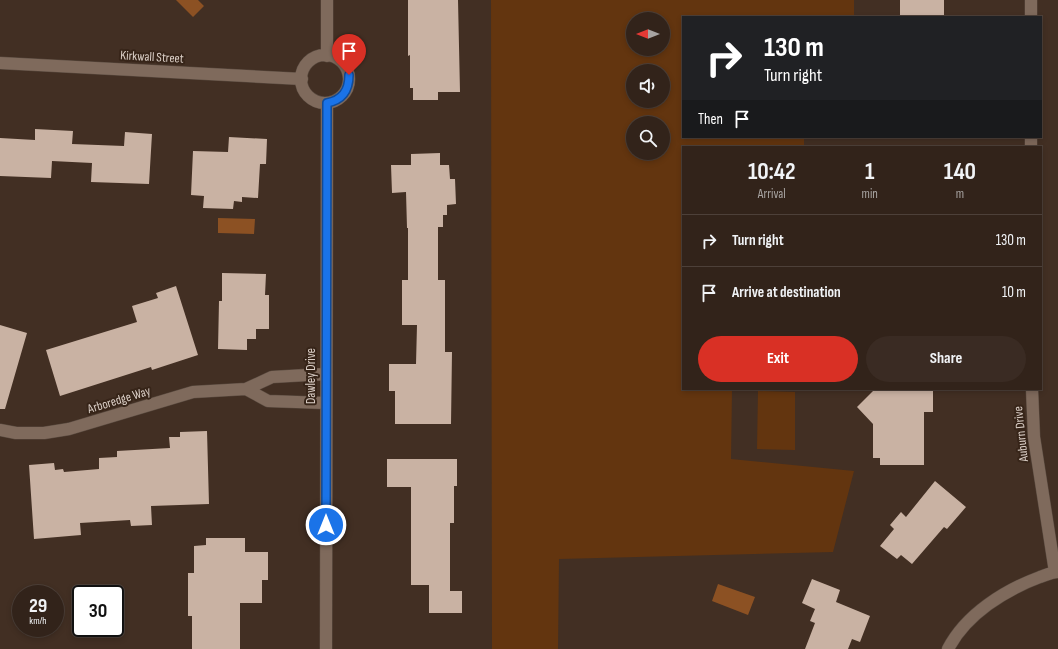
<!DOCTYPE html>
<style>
body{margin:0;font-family:"Sofia Sans Condensed",sans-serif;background:#3a2b23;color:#f1f3f6;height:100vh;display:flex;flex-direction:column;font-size:15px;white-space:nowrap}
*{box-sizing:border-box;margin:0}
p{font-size:13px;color:#a8a4a2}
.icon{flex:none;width:22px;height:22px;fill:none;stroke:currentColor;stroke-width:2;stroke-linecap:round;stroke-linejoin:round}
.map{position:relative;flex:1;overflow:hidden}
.sheet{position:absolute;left:682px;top:146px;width:360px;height:244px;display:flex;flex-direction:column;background:#32231a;border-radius:0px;box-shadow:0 2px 6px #0003,0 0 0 1px #4d4039}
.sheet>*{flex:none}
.guide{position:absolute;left:682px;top:16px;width:360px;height:122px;border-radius:0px;box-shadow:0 2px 6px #0003,0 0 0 1px #4d4039;background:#202124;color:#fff;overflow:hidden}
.needle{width:26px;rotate:270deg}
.tools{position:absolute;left:626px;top:12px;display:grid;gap:8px}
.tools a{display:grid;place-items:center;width:44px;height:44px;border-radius:50%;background:#32231a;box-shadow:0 2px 6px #0003,0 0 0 1px #4d4039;font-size:20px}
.speed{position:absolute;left:12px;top:585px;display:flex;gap:8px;font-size:20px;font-weight:700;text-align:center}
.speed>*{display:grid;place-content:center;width:52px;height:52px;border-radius:50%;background:#32231a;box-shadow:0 2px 6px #0003,0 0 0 1px #4d4039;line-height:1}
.speed small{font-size:10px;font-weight:400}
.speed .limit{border:2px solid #111;border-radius:6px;background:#fff;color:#111}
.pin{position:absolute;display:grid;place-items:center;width:34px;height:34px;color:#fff;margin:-41px -17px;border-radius:50% 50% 50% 0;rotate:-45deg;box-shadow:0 0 4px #0007}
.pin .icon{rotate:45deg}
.me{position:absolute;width:44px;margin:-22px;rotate:0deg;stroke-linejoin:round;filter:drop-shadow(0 0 3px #0008)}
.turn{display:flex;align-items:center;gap:14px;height:84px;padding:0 16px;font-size:18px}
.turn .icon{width:52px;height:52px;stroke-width:2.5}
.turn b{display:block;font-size:28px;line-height:34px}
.then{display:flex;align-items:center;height:38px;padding:0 16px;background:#0003;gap:8px;font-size:15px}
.eta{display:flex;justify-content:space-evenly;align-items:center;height:68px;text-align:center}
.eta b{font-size:24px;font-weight:700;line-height:28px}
.primary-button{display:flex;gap:8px;margin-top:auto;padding:8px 16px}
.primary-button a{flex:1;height:46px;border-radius:24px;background:#d93025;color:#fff;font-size:16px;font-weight:700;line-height:46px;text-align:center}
.primary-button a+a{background:#3a2b23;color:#f1f3f6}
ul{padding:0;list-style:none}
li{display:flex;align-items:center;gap:12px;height:52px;padding:0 16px;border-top:1px solid #4d4039}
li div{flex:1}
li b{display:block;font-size:15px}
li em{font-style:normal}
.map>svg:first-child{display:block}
</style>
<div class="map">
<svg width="1058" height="649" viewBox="0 0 1058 649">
<rect width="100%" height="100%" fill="#422f23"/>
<path fill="#63350f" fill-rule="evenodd" d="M 491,0 L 854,0 L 854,17 L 683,17 L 683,137 L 804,137 L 804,147 L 683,147 L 683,389 L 732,389 L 731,459 L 854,471 L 833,552 L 559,559 L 558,649 L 492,649 ZM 633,19 L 663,19 L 663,49 L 633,49 ZM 633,71 L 663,71 L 663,101 L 633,101 ZM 633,123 L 663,123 L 663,153 L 633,153 Z
M 758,391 L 795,392 L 795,450 L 757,449 Z"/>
<path fill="#8c5123" d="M 176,0 L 198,0 L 204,6 L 193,17 Z
M 218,218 L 255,219 L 254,234 L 218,233 Z
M 718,584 L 755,597 L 748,615 L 712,601 Z"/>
<path fill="#c9b2a3" d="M 408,0 L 458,0 L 460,92 L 438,92 L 438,100 L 413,100 L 413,88 L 410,88 L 410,55 L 408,56 Z
M 900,0 L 944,0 L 944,17 L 900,17 Z
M 35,129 L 73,131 L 72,144 L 124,146 L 125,132 L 152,134 L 149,184 L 91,182 L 92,163 L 52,161 L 51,178 L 0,176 L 0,138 L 35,140 Z
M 229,137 L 267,139 L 266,164 L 260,164 L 258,198 L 242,197 L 242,202 L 234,201 L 233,209 L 203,208 L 204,196 L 191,195 L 193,151 L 228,152 Z
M 440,153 L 440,165 L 449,165 L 450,179 L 455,179 L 456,204 L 447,205 L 447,215 L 443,215 L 443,227 L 438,227 L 438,280 L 445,280 L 445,352 L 452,352 L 451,424 L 395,424 L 395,391 L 389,391 L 389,364 L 416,364 L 417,325 L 402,325 L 402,280 L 408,280 L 408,228 L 407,228 L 406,192 L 392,193 L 391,165 L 411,165 L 411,154 Z
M 222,273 L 266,274 L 265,295 L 269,295 L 269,329 L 256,329 L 256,339 L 247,339 L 247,350 L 218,349 L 219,301 L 222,301 Z
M 176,286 L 198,355 L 152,370 L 151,367 L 60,396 L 46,350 L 137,322 L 132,306 L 158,298 L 156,293 Z
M 0,325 L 27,333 L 5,409 L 0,409 Z
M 875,389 L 933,389 L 933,412 L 924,412 L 924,465 L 880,465 L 880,458 L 873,458 L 873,424 L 857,407 Z
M 207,431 L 209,504 L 151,506 L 152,525 L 131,526 L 130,520 L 80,523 L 81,535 L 34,539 L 29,465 L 54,463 L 55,470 L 63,469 L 64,472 L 99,469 L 99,458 L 117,457 L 117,451 L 170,448 L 169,437 L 180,437 L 180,432 Z
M 387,459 L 457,459 L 457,486 L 454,486 L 454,523 L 450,523 L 450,591 L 462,591 L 462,613 L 429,613 L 429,585 L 411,585 L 411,487 L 387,487 Z
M 935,481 L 966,507 L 947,529 L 944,527 L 912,564 L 901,555 L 897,559 L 880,546 L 894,529 L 890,525 L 901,512 L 906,517 Z
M 206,538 L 245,538 L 245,552 L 268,552 L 268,580 L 262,580 L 262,603 L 240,603 L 240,649 L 192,649 L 192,616 L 188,616 L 188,573 L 194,573 L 194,546 L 206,545 Z
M 812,579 L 840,590 L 836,602 L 870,616 L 860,642 L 852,639 L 848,649 L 805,649 L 815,623 L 810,621 L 815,609 L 802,603 Z"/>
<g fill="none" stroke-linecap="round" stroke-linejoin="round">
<defs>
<path id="street" d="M 327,0 L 327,56
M 1031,0 L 1031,17
M301 79a24 24 0 1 1 48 0a24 24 0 1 1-48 0Z
M 0,63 L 302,79
M 1031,137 L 1031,147
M 246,389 L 268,401 L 325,403
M 1032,389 L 1034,437 L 1055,572
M 0,430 L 16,433 L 44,433 L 69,429 L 193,392 L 246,389 L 272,377 L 325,374
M 326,649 L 327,103
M 948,649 C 966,614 1005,590 1040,577 C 1046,575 1052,572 1058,572"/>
</defs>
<use href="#street" stroke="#5a4b40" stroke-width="13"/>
<use href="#street" stroke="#7f6a5c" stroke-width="12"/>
</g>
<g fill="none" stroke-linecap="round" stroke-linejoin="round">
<defs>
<path id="route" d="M 326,525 L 327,103 C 342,100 349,91 349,75"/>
</defs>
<use href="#route" stroke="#114b97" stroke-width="10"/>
<use href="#route" stroke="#1a73e8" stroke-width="7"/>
</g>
<g text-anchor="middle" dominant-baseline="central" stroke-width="4" stroke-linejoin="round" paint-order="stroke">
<g font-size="13" fill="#dcd0c8" stroke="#372519">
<text transform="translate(152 57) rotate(3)">Kirkwall Street</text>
<text transform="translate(311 376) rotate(-90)">Dawley Drive</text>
<text transform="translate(119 400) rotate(-17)">Arboredge Way</text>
<text transform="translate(1021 434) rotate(-96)">Auburn Drive</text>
</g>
</g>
</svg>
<div class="tools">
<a><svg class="needle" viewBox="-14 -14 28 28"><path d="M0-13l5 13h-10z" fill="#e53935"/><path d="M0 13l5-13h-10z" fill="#a8a4a2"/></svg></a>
<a><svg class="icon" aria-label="sound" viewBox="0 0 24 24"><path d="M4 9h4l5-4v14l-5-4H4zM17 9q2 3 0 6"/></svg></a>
<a><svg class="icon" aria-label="search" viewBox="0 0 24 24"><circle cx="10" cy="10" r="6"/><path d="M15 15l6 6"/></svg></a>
</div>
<div class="speed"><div>29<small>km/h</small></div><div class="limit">30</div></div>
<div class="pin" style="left:349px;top:75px;background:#d93025"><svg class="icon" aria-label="arrive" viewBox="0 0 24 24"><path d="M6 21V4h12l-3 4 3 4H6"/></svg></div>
<svg class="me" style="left:326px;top:525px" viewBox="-20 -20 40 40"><circle r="17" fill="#1a73e8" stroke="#fff" stroke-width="3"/><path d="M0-11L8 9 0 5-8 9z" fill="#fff"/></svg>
<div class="guide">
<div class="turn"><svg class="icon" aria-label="right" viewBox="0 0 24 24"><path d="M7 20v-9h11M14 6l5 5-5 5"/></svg><div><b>130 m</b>Turn right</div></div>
<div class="then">Then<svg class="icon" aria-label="arrive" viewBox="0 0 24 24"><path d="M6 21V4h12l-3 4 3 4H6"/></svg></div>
</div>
<section class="sheet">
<div class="eta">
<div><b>10:42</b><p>Arrival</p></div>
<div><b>1</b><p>min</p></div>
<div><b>140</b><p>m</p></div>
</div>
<ul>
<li><svg class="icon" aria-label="right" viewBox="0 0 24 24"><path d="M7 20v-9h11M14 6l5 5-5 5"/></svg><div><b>Turn right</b></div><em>130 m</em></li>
<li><svg class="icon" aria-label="arrive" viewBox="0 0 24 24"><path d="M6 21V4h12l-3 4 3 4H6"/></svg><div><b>Arrive at destination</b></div><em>10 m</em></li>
</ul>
<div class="primary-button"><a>Exit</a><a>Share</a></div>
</section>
</div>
